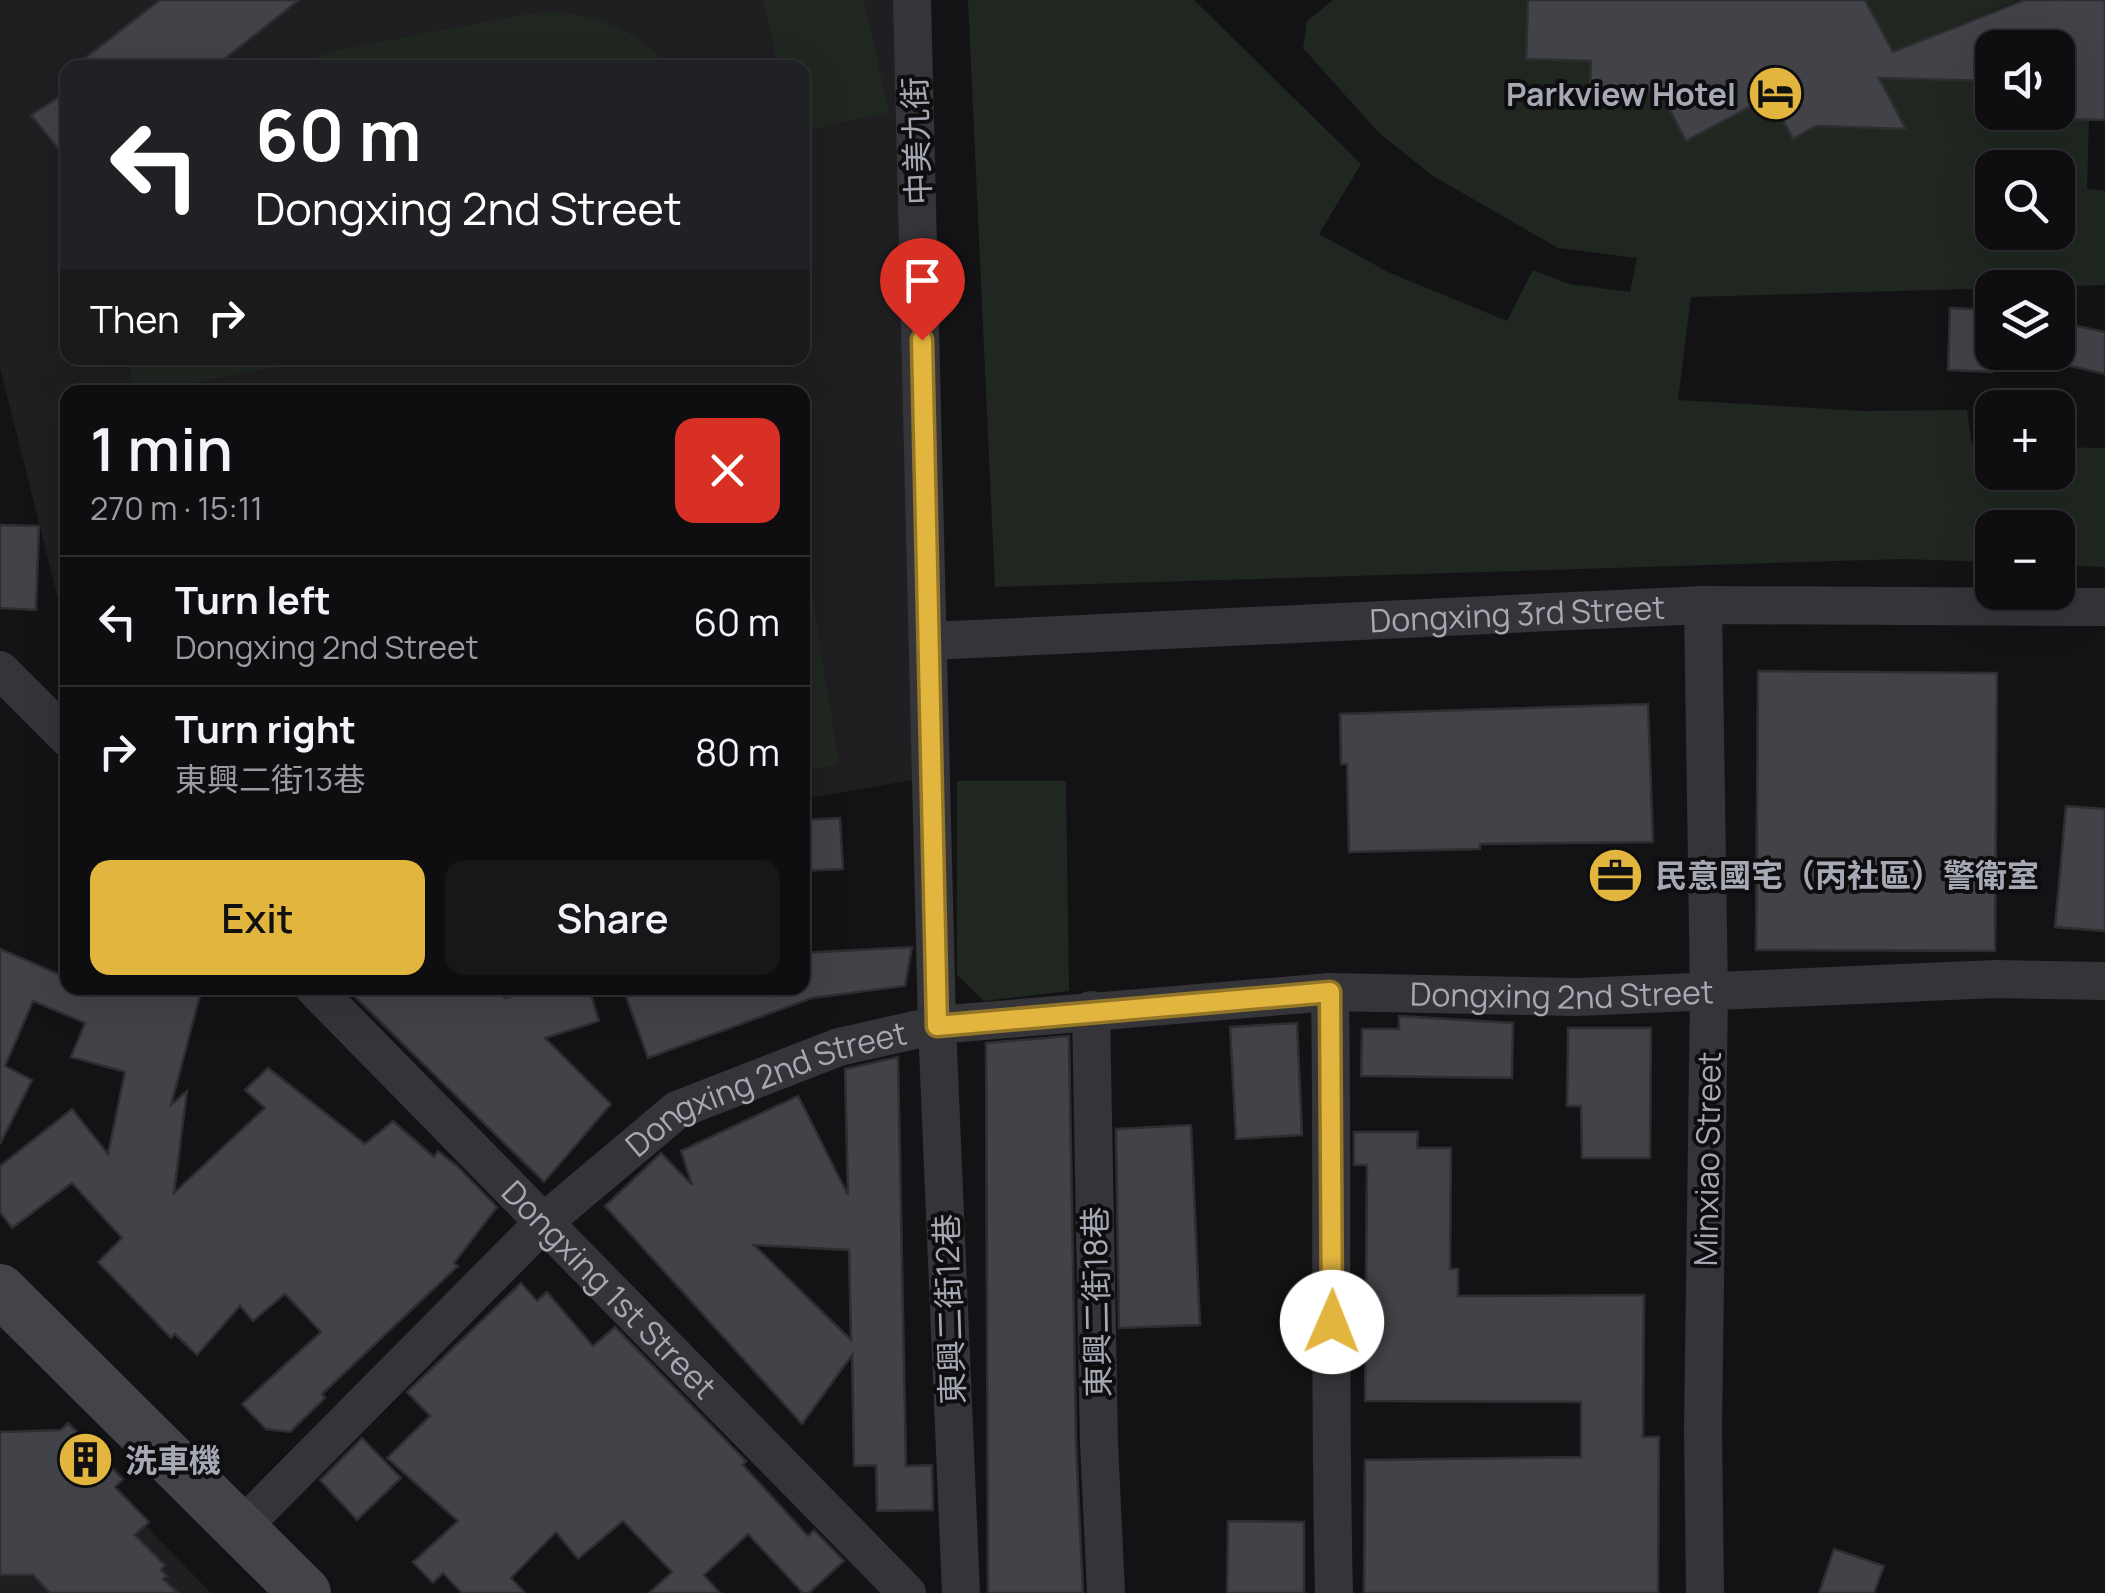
<!DOCTYPE html>
<meta charset="utf-8">
<style>
body{margin:0;font-family:Manrope,"Noto Sans TC",sans-serif;background:#171719;color:#f1f3f6;height:100vh;display:flex;flex-direction:column;font-size:38px;white-space:nowrap}
*{box-sizing:border-box;margin:0}
p{font-size:32px;color:#9b9c9f}
.icon{flex:none;width:55px;height:55px;fill:none;stroke:currentColor;stroke-width:2;stroke-linecap:round;stroke-linejoin:round}
.map{position:relative;flex:1;overflow:hidden}
.side{position:absolute;left:60px;top:385px;width:750px;height:610px;display:flex;flex-direction:column;background:#0e0e10;border-radius:20px;box-shadow:0 10px 40px #0002,0 0 0 2px #2e2e30}
.side>*{flex:none}
.top-card{position:absolute;left:60px;top:60px;width:750px;height:305px;border-radius:20px;box-shadow:0 10px 40px #0002,0 0 0 2px #2e2e30;background:#202124;color:#fff;overflow:hidden}
.controls{position:absolute;left:1975px;top:30px;display:grid;gap:20px}
.controls a{display:grid;place-items:center;width:100px;height:100px;border-radius:20px;background:#0e0e10;box-shadow:0 10px 40px #0002,0 0 0 2px #2e2e30;font-size:50px}
.pin{position:absolute;display:grid;place-items:center;width:85px;height:85px;color:#fff;margin:-102px -42px;border-radius:50% 50% 50% 0;rotate:-45deg;box-shadow:0 0 10px #0007}
.pin .icon{rotate:45deg}
.me{position:absolute;width:110px;margin:-55px;rotate:1deg;stroke-linejoin:round;filter:drop-shadow(0 0 8px #0008)}
.turn{display:flex;align-items:center;gap:35px;height:210px;padding:0 30px;font-size:45px}
.turn .icon{width:130px;height:130px;stroke-width:2.5}
.turn b{display:block;font-size:70px;line-height:85px}
.then{display:flex;align-items:center;height:95px;padding:0 30px;background:#0003;gap:20px;font-size:38px}
.round{display:grid;place-items:center;flex:none;width:105px;height:105px;border-radius:20px;background:#171719}
.summary{display:flex;align-items:center;justify-content:space-between;height:170px;padding:0 30px}
h1{font-size:60px;font-weight:600;line-height:75px}
.button{display:flex;gap:20px;margin-top:auto;padding:20px 30px}
.button a{flex:1;height:115px;border-radius:20px;background:#e2b53e;color:#111;font-size:40px;font-weight:600;line-height:115px;text-align:center}
.button a+a{background:#171719;color:#f1f3f6}
ul{padding:0;list-style:none}
li{display:flex;align-items:center;gap:30px;height:130px;padding:0 30px;border-top:2px solid #2e2e30}
li div{flex:1}
li b{display:block;font-size:38px}
li em{font-style:normal}
.map>svg:first-child{display:block}
</style>
<div class="map">
<svg width="2105" height="1593" viewBox="0 0 2105 1593">
<rect width="100%" height="100%" fill="#131315"/>
<path fill="#1f1f22" fill-rule="evenodd" d="M 0,0 L 901,0 L 924,778 L 803,799 L 802,392 L 68,392 L 67,635 L 0,368 ZM 68,68 L 802,68 L 802,358 L 68,358 Z
M 145,1525 L 211,1593 L 0,1593 L 0,1575 Z"/>
<path fill="#202721" fill-rule="evenodd" d="M 763,0 L 864,0 L 889,112 L 803,131 L 802,68 L 778,67 Z
M 968,0 L 1194,0 L 1361,164 L 1319,234 L 1388,272 L 1507,321 L 1533,270 L 1569,284 L 1630,292 L 1637,258 L 1558,248 L 1433,176 L 1378,132 L 1303,48 L 1307,21 L 1333,0 L 1528,0 L 1526,59 L 1591,61 L 1660,92 L 1686,141 L 1770,96 L 1793,139 L 1816,126 L 1905,128 L 1879,78 L 1992,81 L 1992,112 L 2014,113 L 2015,118 L 2089,120 L 2087,189 L 2105,191 L 2105,285 L 1691,297 L 1678,400 L 1863,411 L 1967,410 L 1972,445 L 1992,445 L 1992,472 L 2058,472 L 2058,447 L 2105,448 L 2105,567 L 2058,565 L 2058,528 L 1992,528 L 1992,562 L 1903,559 L 995,587 ZM 1992,168 L 2058,168 L 2058,232 L 1992,232 Z
M 1865,0 L 2018,0 L 1893,52 Z
M 555,12 C 602,16 639,32 670,67 L 289,67 L 333,51 L 527,14 Z
M 128,358 L 327,358 L 144,392 L 135,392 Z
M 802,532 L 839,764 L 803,771 L 802,771 Z
M 957,781 L 1066,781 L 1069,991 L 984,1001 L 957,975 Z"/>
<path fill="#424348" stroke="#2e2d30" stroke-width="2.5" fill-rule="evenodd" d="M 160,0 L 299,0 L 213,68 L 72,68 Z
M 1528,0 L 1865,0 L 1893,52 L 2024,0 L 2105,0 L 2105,120 L 2058,119 L 2058,48 L 1992,48 L 1992,81 L 1879,78 L 1906,129 L 1816,126 L 1793,139 L 1770,96 L 1686,141 L 1660,92 L 1590,90 L 1591,61 L 1526,59 Z
M 68,91 L 68,161 L 31,115 Z
M 1950,308 L 1992,310 L 1992,372 L 1948,370 Z
M 2058,322 L 2105,332 L 2105,374 L 2058,363 Z
M 0,525 L 39,526 L 36,610 L 0,608 Z
M 1758,671 L 1997,673 L 1995,951 L 1756,950 Z
M 1648,704 L 1653,842 L 1480,844 L 1480,849 L 1349,852 L 1347,764 L 1341,764 L 1340,714 Z
M 2066,806 L 2105,809 L 2105,931 L 2055,927 Z
M 840,818 L 843,869 L 802,871 L 802,820 Z
M 912,947 L 905,986 L 812,998 L 648,1058 L 623,988 L 802,988 L 802,953 Z
M 0,949 L 68,978 L 68,988 L 202,988 L 171,1105 L 187,1091 L 174,1193 L 265,1108 L 245,1090 L 268,1068 L 365,1144 L 393,1121 L 434,1157 L 438,1151 L 457,1166 L 497,1207 L 454,1263 L 458,1266 L 322,1394 L 325,1398 L 290,1432 L 266,1429 L 242,1404 L 321,1332 L 285,1294 L 253,1321 L 240,1306 L 197,1355 L 175,1334 L 171,1338 L 98,1262 L 122,1238 L 72,1183 L 12,1228 L 0,1212 L 0,1166 L 72,1109 L 108,1154 L 125,1072 L 71,1057 L 85,1023 L 33,1001 L 5,1066 L 32,1080 L 0,1144 Z
M 346,988 L 494,988 L 505,998 L 539,988 L 589,988 L 599,1021 L 545,1038 L 611,1104 L 544,1182 Z
M 1399,1016 L 1513,1023 L 1512,1078 L 1361,1076 L 1362,1029 L 1399,1029 Z
M 1297,1023 L 1302,1135 L 1236,1139 L 1230,1027 Z
M 1568,1028 L 1651,1028 L 1650,1158 L 1582,1158 L 1581,1106 L 1567,1106 Z
M 1069,1036 L 1076,1443 L 1083,1593 L 988,1593 L 986,1043 Z
M 898,1057 L 906,1466 L 932,1465 L 933,1510 L 877,1511 L 876,1465 L 854,1466 L 852,1355 L 802,1424 L 605,1206 L 661,1153 L 692,1185 L 681,1151 L 798,1096 L 848,1195 L 845,1069 ZM 754,1245 L 849,1250 L 851,1340 Z
M 1191,1125 L 1200,1325 L 1119,1328 L 1116,1129 Z
M 1354,1132 L 1418,1132 L 1417,1148 L 1451,1148 L 1450,1269 L 1458,1269 L 1458,1296 L 1644,1295 L 1643,1437 L 1659,1437 L 1658,1593 L 1364,1593 L 1365,1460 L 1581,1457 L 1581,1402 L 1365,1401 L 1367,1165 L 1354,1165 Z
M 521,1283 L 537,1301 L 547,1292 L 593,1346 L 615,1327 L 746,1461 L 743,1465 L 808,1536 L 814,1530 L 844,1561 L 809,1593 L 803,1593 L 748,1534 L 704,1575 L 720,1593 L 649,1593 L 672,1572 L 623,1521 L 578,1559 L 556,1532 L 511,1578 L 525,1593 L 462,1593 L 443,1573 L 433,1583 L 413,1562 L 458,1521 L 387,1458 L 430,1416 L 407,1392 Z
M 68,1423 L 123,1479 L 115,1487 L 149,1522 L 135,1535 L 165,1565 L 161,1570 L 167,1576 L 163,1579 L 178,1593 L 50,1593 L 33,1575 L 0,1575 L 0,1432 L 61,1430 Z
M 362,1438 L 401,1478 L 357,1520 L 320,1480 Z
M 1228,1521 L 1304,1522 L 1304,1593 L 1227,1593 Z
M 1834,1549 L 1884,1566 L 1874,1593 L 1819,1593 Z"/>
<g fill="none" stroke-linecap="round" stroke-linejoin="round">
<g stroke="#353539" stroke-width="38">
<path d="M 912,0 L 937,1025 L 961,1593"/>
<path d="M 1703,605 L 1709,994 L 1703,1429 L 1705,1593"/>
<path id="s1" d="M 930,641 L 1703,605 L 2105,607"/>
<path d="M 0,670 L 68,738"/>
<path id="s2" d="M 314,988 L 907,1593"/>
<path d="M 1330,992 C 1333,1192 1329,1393 1334,1593"/>
<path d="M 1091,1010 L 1099,1443 L 1106,1593"/>
<path id="s3" d="M 241,1528 L 544,1222 L 677,1110 L 839,1047 L 937,1025 L 1330,992 L 1578,997 L 1996,979 L 2105,981"/>
</g>
<path stroke="#434449" stroke-width="52" d="M 0,1290 L 305,1593"/>
</g>
<g fill="none" stroke-linecap="round" stroke-linejoin="round">
<defs>
<path id="route" d="M 922,340 L 937,1026 L 1330,992 L 1332,1322"/>
</defs>
<use href="#route" stroke="#937628" stroke-width="25"/>
<use href="#route" stroke="#e2b53e" stroke-width="18"/>
</g>
<defs>
<symbol id="hotel-disc" viewBox="-11 -11 22 22"><circle r="9.5" fill="#e2b53e" stroke="#0e0e10"/><path d="M-6-4.5h1.5V1H6V5H4.5V3h-9V5H-6ZM-4 0a1.8 1.8 0 1 1 3.6 0ZM.5 0V-2.5h3Q6-2.5 6 0Z" fill="#111"/></symbol>
<symbol id="office-disc" viewBox="-11 -11 22 22"><circle r="9.5" fill="#e2b53e" stroke="#0e0e10"/><path d="M-6-3h4V-5.5h4V-3h4V5H-6ZM-1-4.5V-3h2v-1.5ZM-6 0V1H6V0Z" fill="#111"/></symbol>
<symbol id="building-disc" viewBox="-11 -11 22 22"><circle r="9.5" fill="#e2b53e" stroke="#0e0e10"/><path d="M-4-6H4V6H1V3H-1V6H-4ZM-2.5-4.3h1.7v1.8h-1.7ZM.8-4.3h1.7v1.8H.8ZM-2.5-1h1.7V.8h-1.7ZM.8-1h1.7V.8H.8Z" fill="#111"/></symbol>
</defs>
<g fill-rule="evenodd">
<use href="#hotel-disc" x="1744" y="62" width="63" height="63"/>
<use href="#office-disc" x="1584" y="844" width="63" height="63"/>
<use href="#building-disc" x="54" y="1428" width="63" height="63"/>
</g>
<g text-anchor="middle" dominant-baseline="central" stroke-width="8" stroke-linejoin="round" paint-order="stroke">
<g font-size="32" font-weight="bold" fill="#a6a9b4" stroke="#0e0e10" text-anchor="start">
<text x="1736" y="94" text-anchor="end">Parkview Hotel</text>
<text x="1655" y="875">民意國宅（丙社區）警衛室</text>
<text x="125" y="1460">洗車機</text>
</g>
<g font-size="32" fill="#a6a9b4" stroke="#0e0e10">
<text transform="translate(916 141) rotate(-92)">中美九街</text>
<text stroke="none"><textPath href="#s1" startOffset="588">Dongxing 3rd Street</textPath></text>
<text stroke="none"><textPath href="#s3" startOffset="1505">Dongxing 2nd Street</textPath></text>
<text stroke="none"><textPath href="#s3" startOffset="695">Dongxing 2nd Street</textPath></text>
<text transform="translate(1707 1159) rotate(-89)">Minxiao Street</text>
<text stroke="none"><textPath href="#s2" startOffset="422">Dongxing 1st Street</textPath></text>
<text transform="translate(1096 1302) rotate(-91)">東興二街18巷</text>
<text transform="translate(949 1309) rotate(-92)">東興二街12巷</text>
</g>
</g>
</svg>
<div class="controls">
<a><svg class="icon" aria-label="sound" viewBox="0 0 24 24"><path d="M4 9h4l5-4v14l-5-4H4zM17 9q2 3 0 6"/></svg></a>
<a><svg class="icon" aria-label="search" viewBox="0 0 24 24"><circle cx="10" cy="10" r="6"/><path d="M15 15l6 6"/></svg></a>
<a><svg class="icon" aria-label="layers" viewBox="0 0 24 24"><path d="M12 4l9 5-9 5-9-5zM3 14l9 5 9-5"/></svg></a>
<a>+</a>
<a>−</a>
</div>
<div class="pin" style="left:922px;top:340px;background:#d93025"><svg class="icon" aria-label="arrive" viewBox="0 0 24 24"><path d="M6 21V4h12l-3 4 3 4H6"/></svg></div>
<svg class="me" style="left:1332px;top:1322px" viewBox="-20 -20 40 40"><circle r="19" fill="#fff"/><path d="M0-13L10 11 0 6-10 11z" fill="#e2b53e"/></svg>
<div class="top-card">
<div class="turn"><svg class="icon" aria-label="left" viewBox="0 0 24 24"><path d="M17 20v-9H6M10 6l-5 5 5 5"/></svg><div><b>60 m</b>Dongxing 2nd Street</div></div>
<div class="then">Then<svg class="icon" aria-label="right" viewBox="0 0 24 24"><path d="M7 20v-9h11M14 6l5 5-5 5"/></svg></div>
</div>
<section class="side">
<div class="summary"><div><h1>1 min</h1><p>270 m · 15:11</p></div><a class="round" style="background:#d93025;color:#fff"><svg class="icon" aria-label="close" viewBox="0 0 24 24"><path d="M6 6l12 12M18 6L6 18"/></svg></a></div>
<ul>
<li><svg class="icon" aria-label="left" viewBox="0 0 24 24"><path d="M17 20v-9H6M10 6l-5 5 5 5"/></svg><div><b>Turn left</b><p>Dongxing 2nd Street</p></div><em>60 m</em></li>
<li><svg class="icon" aria-label="right" viewBox="0 0 24 24"><path d="M7 20v-9h11M14 6l5 5-5 5"/></svg><div><b>Turn right</b><p>東興二街13巷</p></div><em>80 m</em></li>
</ul>
<div class="button"><a>Exit</a><a>Share</a></div>
</section>
</div>
